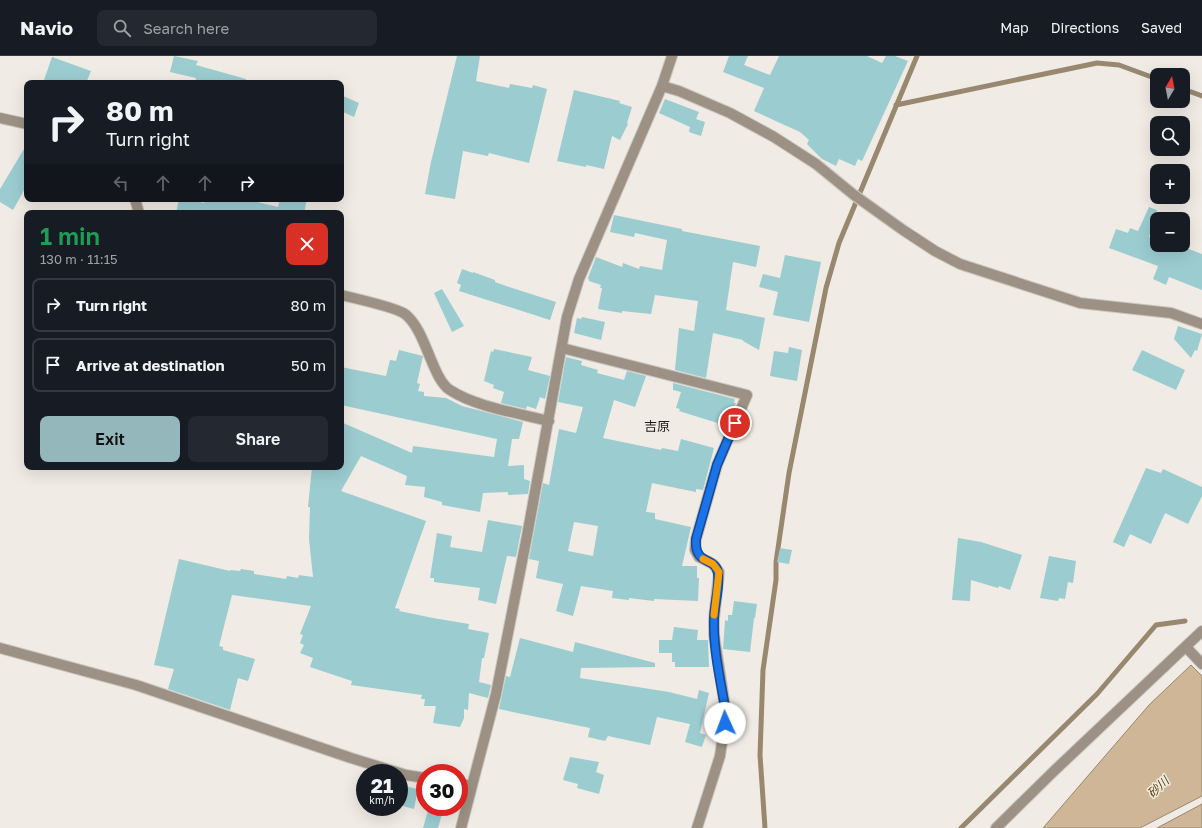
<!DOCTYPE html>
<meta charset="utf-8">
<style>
body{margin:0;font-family:"Golos Text","Noto Sans JP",sans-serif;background:#242831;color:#f1f3f6;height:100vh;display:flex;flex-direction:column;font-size:15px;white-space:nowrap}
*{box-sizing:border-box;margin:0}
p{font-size:13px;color:#9ea1a6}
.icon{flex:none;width:22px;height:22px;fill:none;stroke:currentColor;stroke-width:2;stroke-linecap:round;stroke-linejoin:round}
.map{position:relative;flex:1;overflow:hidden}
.drawer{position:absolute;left:24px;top:154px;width:320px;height:260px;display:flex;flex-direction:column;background:#171b24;border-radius:8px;box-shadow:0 4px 16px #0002}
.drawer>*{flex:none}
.top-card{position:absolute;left:24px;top:24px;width:320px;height:122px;border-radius:8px;box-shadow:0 4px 16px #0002;background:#171b24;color:#f1f3f6;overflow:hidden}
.needle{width:26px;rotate:10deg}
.fabs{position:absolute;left:1150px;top:12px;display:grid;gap:8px}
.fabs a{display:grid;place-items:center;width:40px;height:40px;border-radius:8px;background:#171b24;box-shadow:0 4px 16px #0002;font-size:20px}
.speed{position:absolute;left:356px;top:708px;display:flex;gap:8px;font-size:20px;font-weight:700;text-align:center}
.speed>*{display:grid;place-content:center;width:52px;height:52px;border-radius:50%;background:#171b24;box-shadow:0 4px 16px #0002;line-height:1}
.speed small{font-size:10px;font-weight:400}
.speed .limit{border:6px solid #d22;background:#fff;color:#111}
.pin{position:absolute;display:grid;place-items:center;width:34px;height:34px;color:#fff;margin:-17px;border:2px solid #fff;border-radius:50%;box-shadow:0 1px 4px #0007}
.me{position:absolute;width:44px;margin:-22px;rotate:358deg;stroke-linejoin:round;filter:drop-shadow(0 0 3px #0008)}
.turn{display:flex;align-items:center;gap:14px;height:84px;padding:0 16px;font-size:18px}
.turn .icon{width:52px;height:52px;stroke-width:2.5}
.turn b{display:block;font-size:28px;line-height:34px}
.lanes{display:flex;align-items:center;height:38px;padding:0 16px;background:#0003;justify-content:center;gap:20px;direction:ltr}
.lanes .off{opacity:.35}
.round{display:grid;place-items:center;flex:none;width:42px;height:42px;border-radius:8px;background:#242831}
.overview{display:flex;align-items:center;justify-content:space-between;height:68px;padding:0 16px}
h1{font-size:24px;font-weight:600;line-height:30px;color:#1e9e55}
.button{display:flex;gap:8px;margin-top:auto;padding:8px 16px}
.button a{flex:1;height:46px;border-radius:8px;background:#94b7bc;color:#111;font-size:16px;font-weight:600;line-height:46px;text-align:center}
.button a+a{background:#242831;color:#f1f3f6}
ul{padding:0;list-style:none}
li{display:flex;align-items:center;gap:12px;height:54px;margin:0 8px 6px;padding:0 8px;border:2px solid #363941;border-radius:8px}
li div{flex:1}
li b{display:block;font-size:15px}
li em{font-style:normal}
header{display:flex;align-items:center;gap:24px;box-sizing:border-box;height:56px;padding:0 20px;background:#171b24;border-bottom:1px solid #363941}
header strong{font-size:19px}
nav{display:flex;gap:22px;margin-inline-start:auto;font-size:14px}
.search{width:280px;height:36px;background:#242831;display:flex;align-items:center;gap:10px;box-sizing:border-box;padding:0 14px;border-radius:8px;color:#9ea1a6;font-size:15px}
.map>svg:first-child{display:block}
</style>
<header>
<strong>Navio</strong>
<div class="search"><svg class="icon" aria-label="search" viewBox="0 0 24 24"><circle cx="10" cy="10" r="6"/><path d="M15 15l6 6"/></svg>Search here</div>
<nav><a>Map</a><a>Directions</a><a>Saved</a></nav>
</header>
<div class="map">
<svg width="1202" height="772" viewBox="0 0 1202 772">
<rect width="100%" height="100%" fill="#f0ebe4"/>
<path fill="#ceb696" stroke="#998870" d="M 1191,609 L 1202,620 L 1202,740 L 1140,772 L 1043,772 L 1149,649 Z
M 1202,748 L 1202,772 L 1157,772 Z"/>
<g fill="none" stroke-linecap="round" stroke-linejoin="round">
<path stroke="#998870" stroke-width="5" d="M 1183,33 L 1202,40
M 896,49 L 1097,7 L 1119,9 L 1157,23
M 765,772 L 760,699 L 763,614 L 776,524 L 776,506 L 789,417 L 826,232 L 839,187 L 917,0
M 961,772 L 1097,638 L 1156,569 L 1185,565"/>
</g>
<path fill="#9bccd0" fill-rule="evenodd" d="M 174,0 L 198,5 L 196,9 L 246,23 L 246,27 L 195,27 L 196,22 L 170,16 Z
M 457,0 L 480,0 L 476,25 L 509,32 L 510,28 L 532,32 L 533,29 L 547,33 L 529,107 L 489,97 L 488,100 L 463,95 L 455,143 L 425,138 L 431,106 Z
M 729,0 L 748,0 L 744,9 L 770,19 L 779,0 L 867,0 L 882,7 L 886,0 L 895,0 L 908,5 L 862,105 L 858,103 L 855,110 L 839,103 L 836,110 L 822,103 L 807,88 L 809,84 L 800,76 L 754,55 L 764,32 L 723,16 Z
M 52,1 L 91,15 L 86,27 L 54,27 L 44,24 Z
M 574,34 L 620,45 L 619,47 L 632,51 L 627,67 L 628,68 L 620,84 L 612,80 L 604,113 L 586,109 L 586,111 L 557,105 Z
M 341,39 L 359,47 L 354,61 L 341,55 Z
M 665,43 L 699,56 L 696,63 L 705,66 L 701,80 L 689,76 L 690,71 L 659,57 Z
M 27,88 L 27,129 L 13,154 L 0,146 L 0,133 Z
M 179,143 L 189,143 L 204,147 L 205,143 L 245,143 L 278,151 L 280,143 L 307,143 L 304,157 L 176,157 Z
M 1149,151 L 1157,154 L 1149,181 L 1157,183 L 1157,189 L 1178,189 L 1202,198 L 1202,234 L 1169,221 L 1166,229 L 1153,223 L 1158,210 L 1109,192 L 1116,173 L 1128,177 L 1130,172 L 1138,175 Z
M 614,159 L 682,173 L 682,175 L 760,190 L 756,211 L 733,206 L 726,254 L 765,262 L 759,294 L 743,285 L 743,284 L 713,277 L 706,322 L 675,314 L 679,272 L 694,275 L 698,245 L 655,239 L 651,258 L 622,255 L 622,257 L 598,253 L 602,232 L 600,232 L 601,229 L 589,225 L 588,222 L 596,201 L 622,211 L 623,207 L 639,213 L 640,210 L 662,214 L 667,184 L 635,177 L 634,181 L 610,176 Z
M 785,199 L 821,206 L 809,266 L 773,259 L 778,236 L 759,231 L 763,218 L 780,222 Z
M 462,213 L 473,217 L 473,216 L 495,224 L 495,226 L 509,231 L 556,246 L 550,264 L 459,235 L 461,229 L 457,227 Z
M 442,233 L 464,270 L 452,276 L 434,237 Z
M 582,261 L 605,266 L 601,284 L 574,277 L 577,262 L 581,263 Z
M 1178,270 L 1202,278 L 1197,295 L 1195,294 L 1191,302 L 1174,283 Z
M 789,291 L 802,294 L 797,325 L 770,320 L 774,295 L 788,297 Z
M 494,293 L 532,301 L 528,314 L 550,320 L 545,343 L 540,341 L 536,353 L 527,350 L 526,353 L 501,347 L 504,336 L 493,332 L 494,329 L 484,325 L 491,295 L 493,296 Z
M 399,294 L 423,300 L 417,327 L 420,328 L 418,335 L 424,336 L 424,340 L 446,342 L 462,350 L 523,366 L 519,383 L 512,383 L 508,410 L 524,409 L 524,423 L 530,425 L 528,438 L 508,439 L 508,436 L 483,437 L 480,456 L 442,449 L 442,446 L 424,441 L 425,431 L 405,429 L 407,420 L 361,400 L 341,435 L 426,465 L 395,552 L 400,553 L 399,555 L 433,562 L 469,568 L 468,573 L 489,577 L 484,602 L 482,602 L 479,626 L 491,629 L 488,642 L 469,637 L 468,654 L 464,653 L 464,662 L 460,671 L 433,667 L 436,650 L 424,650 L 425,643 L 421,643 L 422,639 L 351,629 L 352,625 L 310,611 L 313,602 L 300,597 L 304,589 L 300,587 L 303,579 L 300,578 L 311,550 L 232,539 L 219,590 L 223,591 L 223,594 L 255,603 L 248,625 L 238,622 L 230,654 L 168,633 L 174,613 L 154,609 L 179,503 L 230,515 L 230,514 L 240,515 L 241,513 L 254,515 L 254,518 L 286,523 L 287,520 L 298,522 L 299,519 L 313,521 L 309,483 L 310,451 L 308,451 L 312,411 L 341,411 L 341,366 L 412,397 L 413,390 L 494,401 L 497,383 L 341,349 L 341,311 L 386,320 L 390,304 L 396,305 Z
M 1142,294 L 1185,314 L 1176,334 L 1132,314 Z
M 566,301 L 582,305 L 581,309 L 598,314 L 597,317 L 624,324 L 627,315 L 646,320 L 635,351 L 614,344 L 603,382 L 661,394 L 662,392 L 678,395 L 681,383 L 714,392 L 703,434 L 696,433 L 696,436 L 652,427 L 646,456 L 655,457 L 655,463 L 691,471 L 682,510 L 697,510 L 697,522 L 699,522 L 698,545 L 654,543 L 654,545 L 629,542 L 629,544 L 612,542 L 613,535 L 581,530 L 573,560 L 556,555 L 563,528 L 536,522 L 539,505 L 529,503 L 543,427 L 549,429 L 559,373 L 576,377 L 583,351 L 558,346 ZM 574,466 L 598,470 L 593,500 L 568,495 Z
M 673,327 L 735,343 L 734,347 L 736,347 L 727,370 L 679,355 L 680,353 L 676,352 L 681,336 L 673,334 Z
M 1146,412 L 1161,417 L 1163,413 L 1202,431 L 1202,440 L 1188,468 L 1165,457 L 1151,488 L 1130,478 L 1124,491 L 1113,486 Z
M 488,464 L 522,470 L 516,501 L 507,500 L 496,548 L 478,544 L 480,532 L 434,526 L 434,522 L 430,522 L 437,477 L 452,480 L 450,491 L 482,496 Z
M 958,482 L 981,486 L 1022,499 L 1010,534 L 999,530 L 998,532 L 971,524 L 970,545 L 952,544 Z
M 780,492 L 792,494 L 789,508 L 777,506 Z
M 1049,500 L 1076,505 L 1073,527 L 1068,526 L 1065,543 L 1059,542 L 1058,545 L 1040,542 Z
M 734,545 L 757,548 L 755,562 L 754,562 L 750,596 L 723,593 L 725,564 L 728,565 L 728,559 L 732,559 Z
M 674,571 L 698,574 L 697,584 L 708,584 L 709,611 L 675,611 L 675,606 L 672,606 L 672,597 L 659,597 L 659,584 L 672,584 Z
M 520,582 L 573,596 L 575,586 L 655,607 L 655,611 L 581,612 L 580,622 L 669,636 L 697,643 L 699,634 L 709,637 L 700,677 L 706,679 L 702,691 L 685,686 L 690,668 L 657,661 L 650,689 L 608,680 L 605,685 L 588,681 L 590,672 L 499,653 L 506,620 L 510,621 Z
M 570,701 L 599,706 L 596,716 L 604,719 L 599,738 L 577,732 L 578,728 L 563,724 Z
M 399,729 L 418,733 L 414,753 L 399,749 Z
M 429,751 L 444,751 L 438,772 L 423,772 Z"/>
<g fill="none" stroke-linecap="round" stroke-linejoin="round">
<defs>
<path id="minor" d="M 662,30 L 679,35 L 730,57 L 774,81 L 816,108 L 854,139 L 903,174 L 935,195 L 960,208 L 1080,247 L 1171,257 L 1202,268
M 0,62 L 27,68
M 135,143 L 139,157
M 341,239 C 354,242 397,252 405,258 C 426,274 432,323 450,334 C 476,351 518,357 549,365
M 562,292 L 747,339 L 717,409 L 696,483 L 695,494 L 699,501 L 713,508 L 719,516 L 714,563 L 714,579 L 726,657 L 720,700 L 697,772
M 1186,591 L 1202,608
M 0,592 L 136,629 L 351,702 L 406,719 L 425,722
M 459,728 L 472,730
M 461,772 L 496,638 L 527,480 L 567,261 L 579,223 L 662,30 L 672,0
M 996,772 L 1054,715 L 1202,575"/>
</defs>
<use href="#minor" stroke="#cac6bf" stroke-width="12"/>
<use href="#minor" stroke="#9c9184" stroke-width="10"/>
</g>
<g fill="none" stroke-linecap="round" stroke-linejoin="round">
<defs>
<path id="route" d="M 725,667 L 726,657 C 721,627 713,594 714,563 C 714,549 720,532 718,518 C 717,500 694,511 696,483 L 717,409 L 735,367"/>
</defs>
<use href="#route" stroke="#114b97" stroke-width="10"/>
<use href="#route" stroke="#1a73e8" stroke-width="7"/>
<path stroke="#f59e0b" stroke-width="7" d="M 703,503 L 713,508 L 719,516 L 714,559"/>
</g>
<g text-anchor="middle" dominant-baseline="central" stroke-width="3" stroke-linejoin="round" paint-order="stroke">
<g font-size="12" font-style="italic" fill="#5f3f04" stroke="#f0ebe4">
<text transform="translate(1158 731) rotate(-43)">砂川</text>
</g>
<g font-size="13" fill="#1d1b19" stroke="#f0ebe4">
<text x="657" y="370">吉原</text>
</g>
</g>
</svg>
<div class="fabs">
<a><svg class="needle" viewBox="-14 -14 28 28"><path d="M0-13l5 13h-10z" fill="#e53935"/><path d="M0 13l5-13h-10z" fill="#9ea1a6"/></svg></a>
<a><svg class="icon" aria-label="search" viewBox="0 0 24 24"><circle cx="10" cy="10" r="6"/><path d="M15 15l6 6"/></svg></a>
<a>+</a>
<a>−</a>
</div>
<div class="speed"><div>21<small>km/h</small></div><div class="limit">30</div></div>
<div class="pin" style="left:735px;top:367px;background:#d93025"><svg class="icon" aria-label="arrive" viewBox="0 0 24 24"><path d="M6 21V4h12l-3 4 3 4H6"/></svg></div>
<svg class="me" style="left:725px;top:667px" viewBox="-20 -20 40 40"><circle r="19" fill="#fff"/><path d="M0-13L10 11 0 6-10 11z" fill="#1a73e8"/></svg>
<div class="top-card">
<div class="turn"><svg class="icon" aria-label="right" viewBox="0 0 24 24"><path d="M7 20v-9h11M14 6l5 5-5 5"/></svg><div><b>80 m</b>Turn right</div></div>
<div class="lanes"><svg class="icon off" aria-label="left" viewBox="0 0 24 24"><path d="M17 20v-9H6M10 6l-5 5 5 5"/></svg><svg class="icon off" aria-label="ahead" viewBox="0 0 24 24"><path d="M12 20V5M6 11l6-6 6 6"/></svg><svg class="icon off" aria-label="ahead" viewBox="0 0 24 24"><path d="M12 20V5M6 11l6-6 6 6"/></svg><svg class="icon" aria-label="right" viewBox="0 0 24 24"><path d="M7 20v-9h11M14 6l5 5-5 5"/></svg></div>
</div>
<section class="drawer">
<div class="overview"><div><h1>1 min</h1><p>130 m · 11:15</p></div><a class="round" style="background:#d93025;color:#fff"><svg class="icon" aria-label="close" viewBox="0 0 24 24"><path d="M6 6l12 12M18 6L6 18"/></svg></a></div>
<ul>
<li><svg class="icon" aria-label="right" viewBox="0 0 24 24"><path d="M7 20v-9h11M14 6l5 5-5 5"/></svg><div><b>Turn right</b></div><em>80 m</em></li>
<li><svg class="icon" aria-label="arrive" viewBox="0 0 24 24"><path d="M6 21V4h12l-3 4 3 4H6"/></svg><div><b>Arrive at destination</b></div><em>50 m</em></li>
</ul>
<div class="button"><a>Exit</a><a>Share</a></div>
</section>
</div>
